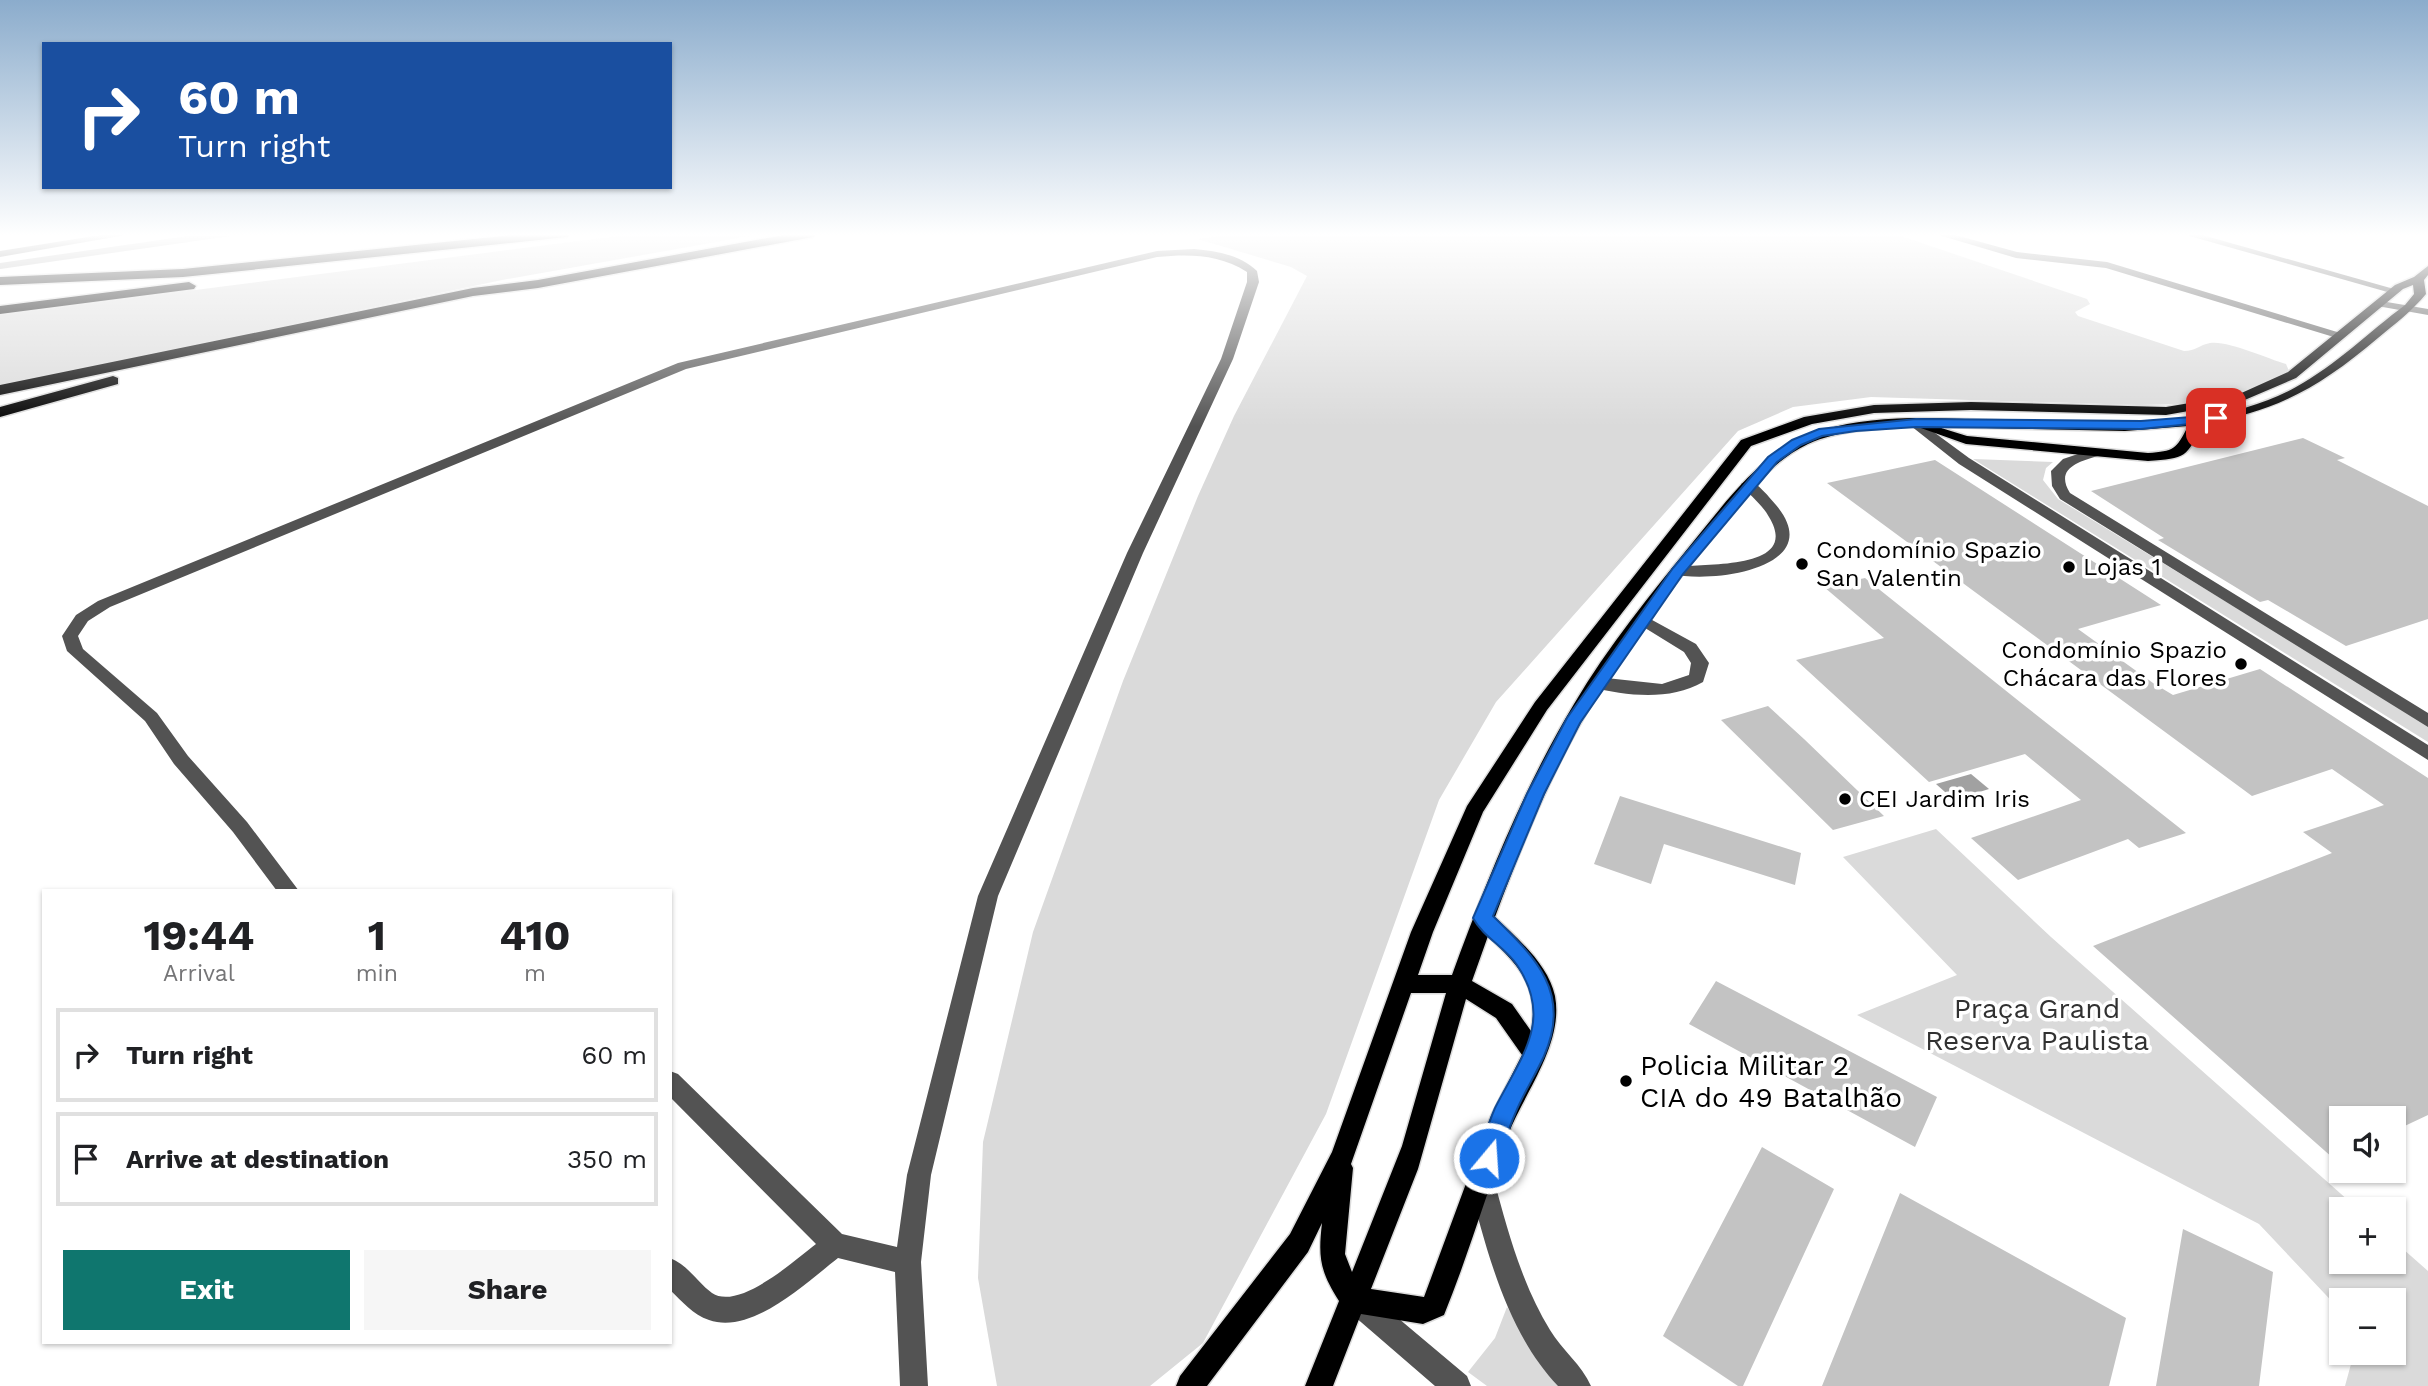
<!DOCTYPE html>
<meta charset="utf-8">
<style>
body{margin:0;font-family:"Work Sans",sans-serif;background:#f6f6f6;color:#202124;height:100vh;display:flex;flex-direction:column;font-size:26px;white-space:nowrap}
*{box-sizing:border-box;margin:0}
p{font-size:23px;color:#757577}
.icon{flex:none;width:38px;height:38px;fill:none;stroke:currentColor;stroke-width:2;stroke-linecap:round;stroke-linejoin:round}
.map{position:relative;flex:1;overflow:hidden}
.panel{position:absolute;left:42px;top:889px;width:630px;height:455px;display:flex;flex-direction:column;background:#fff;border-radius:0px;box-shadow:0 2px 5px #0004}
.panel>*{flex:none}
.hud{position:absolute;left:42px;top:42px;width:630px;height:147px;border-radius:0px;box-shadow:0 2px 5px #0004;background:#1a4fa0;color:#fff;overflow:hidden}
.buttons{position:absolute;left:2329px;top:1106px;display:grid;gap:14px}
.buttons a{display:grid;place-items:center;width:77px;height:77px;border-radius:0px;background:#fff;box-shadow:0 2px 5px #0004;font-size:35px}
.pin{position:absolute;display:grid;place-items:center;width:60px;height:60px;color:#fff;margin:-30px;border-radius:14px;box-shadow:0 4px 10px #0006}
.me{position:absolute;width:77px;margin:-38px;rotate:18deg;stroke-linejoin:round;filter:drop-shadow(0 0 5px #0008)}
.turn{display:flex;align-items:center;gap:24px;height:147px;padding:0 21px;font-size:32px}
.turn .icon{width:91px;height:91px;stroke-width:2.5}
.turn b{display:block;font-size:49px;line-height:60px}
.eta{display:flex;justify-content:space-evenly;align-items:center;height:119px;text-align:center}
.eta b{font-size:42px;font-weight:700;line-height:49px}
.primary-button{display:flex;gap:14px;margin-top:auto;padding:14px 21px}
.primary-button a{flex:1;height:80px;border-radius:0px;background:#0f766e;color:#fff;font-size:28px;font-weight:700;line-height:80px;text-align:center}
.primary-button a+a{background:#f6f6f6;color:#202124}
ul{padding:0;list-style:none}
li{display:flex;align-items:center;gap:21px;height:94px;margin:0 14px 10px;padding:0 7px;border:4px solid #e0e0e0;border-radius:0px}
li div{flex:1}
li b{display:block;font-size:26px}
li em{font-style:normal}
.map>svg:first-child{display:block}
</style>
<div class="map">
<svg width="2428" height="1386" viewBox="0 0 2428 1386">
<rect width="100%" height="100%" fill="#fff"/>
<path fill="#dadada" d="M 641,233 L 767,233 L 502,280 L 0,386 L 0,315 Z
M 1236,233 L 1892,233 L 2087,299 L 2090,304 L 2075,312 L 2078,316 L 2184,351 C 2196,351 2199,345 2210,343 C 2227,340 2269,359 2286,364 L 2289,371 L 2239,395 L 2195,404 L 2138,405 L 1871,397 L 1793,407 L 1738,431 L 1496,702 L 1439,800 L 1326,1114 L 1203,1343 L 1150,1386 L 997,1386 L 978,1278 L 983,1142 L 1033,932 L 1123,681 L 1198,496 L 1234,416 L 1307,276 L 1291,267 L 1198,239 Z
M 1973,459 L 2053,462 L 2046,468 L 2043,480 L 2058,499 L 2428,725 L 2428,742 Z
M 1936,829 L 2051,937 L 2358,1209 L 2342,1209 L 2342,1262 L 2394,1262 L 2394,1241 L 2428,1271 L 2428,1386 L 2345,1386 L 2354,1353 L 2394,1353 L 2394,1300 L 2342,1300 L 2341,1311 L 2259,1224 L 1857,1015 L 1957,975 L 1843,857 Z
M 1507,1307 L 1562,1386 L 1487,1386 L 1468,1372 L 1495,1338 Z"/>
<path fill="#a1a1a1" d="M 1971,774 L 1989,789 L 1954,800 L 1936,784 Z"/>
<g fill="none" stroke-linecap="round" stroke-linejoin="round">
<path stroke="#a1a1a1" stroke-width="6" d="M 0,266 L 230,233"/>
</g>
<path fill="#c3c3c3" d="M 2303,438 L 2345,458 L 2337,460 L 2428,506 L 2428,619 L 2346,646 L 2268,600 L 2260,602 L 2158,540 L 2164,538 L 2091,491 Z
M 1935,460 L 2161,605 L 2078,629 L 2153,683 L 2173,695 L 2260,669 L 2428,778 L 2428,1115 L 2394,1131 L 2394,1118 L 2342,1118 L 2342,1166 L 2093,946 L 2332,853 L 2303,832 L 2384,805 L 2332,769 L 2252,796 L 1827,483 Z
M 1865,578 L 2020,702 L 2186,833 L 2139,848 L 2128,839 L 2018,880 L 1971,838 L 2081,800 L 2025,754 L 1929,782 L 1796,660 L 1884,638 L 1824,587 Z
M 1768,706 L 1804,739 L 1884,816 L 1833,830 L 1721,720 Z
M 1620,796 L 1801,853 L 1795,885 L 1664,844 L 1651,884 L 1594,864 Z
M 1716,981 L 1937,1097 L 1915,1147 L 1689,1024 Z
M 1762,1147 L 1834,1189 L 1743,1386 L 1738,1386 L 1663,1336 Z
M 1900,1193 L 2126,1318 L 2109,1386 L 1822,1386 Z
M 2183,1229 L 2273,1272 L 2259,1386 L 2156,1386 Z"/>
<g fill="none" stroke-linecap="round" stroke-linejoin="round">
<defs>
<path id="major" d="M 2428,266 L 2428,275 L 2424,280 L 2426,294 C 2412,311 2395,324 2378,338 C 2320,387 2278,411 2202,424 C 2187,458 2186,458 2148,461 L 1966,444 L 1918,427 L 1907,427 C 1874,429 1839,430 1808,444 C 1766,464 1739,505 1710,540 C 1669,591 1629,643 1595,699 C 1553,767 1523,842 1495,917 C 1518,939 1548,964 1555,996 C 1564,1044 1524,1093 1508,1135 C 1486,1195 1468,1256 1444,1315 L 1423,1324 L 1361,1314 L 1333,1386 L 1305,1386 L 1339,1301 C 1320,1271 1318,1258 1322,1223 L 1308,1252 L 1207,1386 L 1176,1386 L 1180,1376 L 1290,1234 L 1332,1152 L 1411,932 L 1467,806 L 1535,702 L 1741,440 L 1804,417 L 1874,405 L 1971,402 L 2166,407 L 2237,395 L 2288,372 L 2395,285 L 2414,277 ZM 2413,285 L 2414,294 L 2405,305 C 2369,332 2336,365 2296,387 C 2208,435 2088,423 1991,420 C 1936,418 1876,414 1823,430 C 1765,447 1730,497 1693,542 C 1651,594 1608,646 1574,704 C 1523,789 1486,882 1452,975 L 1418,975 L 1433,932 L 1483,812 L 1547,710 L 1751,446 L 1812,424 L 1874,413 L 1971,410 L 2166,415 L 2240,402 L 2296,378 L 2403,289 ZM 2188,426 C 2176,450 2174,451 2148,453 L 1967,436 L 1938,427 L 2125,431 ZM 1488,936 C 1518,965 1540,986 1531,1031 L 1512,1004 L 1472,981 ZM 1411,993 L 1446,993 L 1402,1146 L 1352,1272 L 1345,1254 L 1353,1168 L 1351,1164 ZM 1466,999 L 1496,1018 L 1522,1055 L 1491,1116 L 1424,1297 L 1371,1289 L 1418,1169 Z"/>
<path id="highway" d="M 532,233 L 573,233 L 567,237 L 183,277 L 0,285 L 0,277 L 183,269 Z
M 794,233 L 819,233 L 813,237 L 538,288 L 473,296 L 0,395 L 0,385 L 473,288 L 538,280 Z
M 189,282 L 196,286 L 194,289 L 0,314 L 0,306 Z
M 113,376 L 118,378 L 118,384 L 0,417 L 0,407 Z"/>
</defs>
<use href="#major" stroke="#dbdbdb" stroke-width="3"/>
<use href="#highway" stroke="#dbdbdb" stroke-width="3"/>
<path fill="#535353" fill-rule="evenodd" d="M 113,233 L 137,233 L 0,257 L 0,251 Z
M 1932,233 L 1948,233 L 2017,252 L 2107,262 L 2347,335 L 2337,338 L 2106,268 L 2016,258 Z
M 2179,233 L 2195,233 L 2401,291 L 2391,293 Z
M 1194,249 C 1216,251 1241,255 1257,271 L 1259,282 L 1233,359 L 1143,553 L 998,896 L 931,1175 L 921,1262 L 928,1386 L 900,1386 L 895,1272 L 838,1258 C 806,1283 752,1335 709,1320 C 693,1315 682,1301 670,1290 L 670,1258 C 688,1265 697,1282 712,1293 C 739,1311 795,1260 816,1244 L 670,1097 L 670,1071 L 678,1074 L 842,1234 L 897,1247 L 907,1175 L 978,896 L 1127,553 L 1221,359 L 1247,282 L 1247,272 C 1219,254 1189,254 1157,257 L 686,369 L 110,607 L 88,621 L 78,636 L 83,649 L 157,713 L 188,756 L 247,822 L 299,891 L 277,891 L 233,832 L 174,764 L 145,721 L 67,651 L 62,636 L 76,615 L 98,601 L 678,363 L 1157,251 Z
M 2381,301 L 2428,309 L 2428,315 L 2377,306 L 2377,302 Z
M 1916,419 L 1969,458 L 2428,745 L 2428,760 L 1959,464 L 1911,426 L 1911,420 Z
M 2093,449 L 2098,450 L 2098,456 C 2077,462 2055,469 2070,493 L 2428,713 L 2428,727 L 2060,499 L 2052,486 L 2051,471 L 2063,459 Z
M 1748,480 C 1758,483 1769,497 1776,505 C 1829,568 1712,584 1672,574 L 1670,571 L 1672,568 C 1697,562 1803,573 1769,517 C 1762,504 1749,495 1741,484 Z
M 1643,615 L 1696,644 L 1709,663 L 1703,682 C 1670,701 1627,696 1591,687 L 1588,683 L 1597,677 L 1662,684 L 1689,675 L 1691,663 L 1684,652 L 1637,623 L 1635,620 Z
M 1481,1168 L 1490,1172 L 1494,1180 C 1508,1232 1522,1284 1550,1330 C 1562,1350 1582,1365 1591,1386 L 1558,1386 C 1506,1331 1487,1251 1468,1180 L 1472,1172 Z
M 1357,1288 L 1367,1292 L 1467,1376 L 1471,1386 L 1435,1386 L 1347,1310 L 1344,1301 L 1347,1292 Z"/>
<use href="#major" fill="#000" fill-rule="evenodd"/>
<use href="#highway" fill="#000" fill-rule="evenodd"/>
</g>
<linearGradient id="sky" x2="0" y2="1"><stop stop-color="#8baccc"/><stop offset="0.55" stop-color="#fff"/><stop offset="1" stop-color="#fff" stop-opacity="0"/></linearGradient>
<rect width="2428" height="427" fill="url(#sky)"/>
<path fill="#1a73e8" stroke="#114b97" stroke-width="2" d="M 2216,415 L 2220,416 L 2220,421 L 2141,429 L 1916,427 L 1856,431 L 1822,436 L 1801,445 L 1777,462 L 1683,574 L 1580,723 L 1544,794 L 1493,916 C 1536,958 1572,993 1544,1056 C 1535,1076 1523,1094 1515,1114 C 1507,1131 1504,1149 1497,1166 L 1489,1169 L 1481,1166 L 1477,1158 C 1483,1142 1488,1124 1495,1108 C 1521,1057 1554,1020 1517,965 C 1505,947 1483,937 1473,918 L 1527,794 L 1567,718 L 1673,568 L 1768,457 L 1792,440 L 1819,429 L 1916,419 L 2141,421 Z"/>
<g fill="#000" stroke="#fff" stroke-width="2.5">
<circle cx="1802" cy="564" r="7"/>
<circle cx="2069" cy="567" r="7"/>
<circle cx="2241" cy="664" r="7"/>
<circle cx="1845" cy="799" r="7"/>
<circle cx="1626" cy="1081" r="7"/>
</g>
<g text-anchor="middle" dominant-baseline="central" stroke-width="7" stroke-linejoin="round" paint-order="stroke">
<g font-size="24" fill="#000" stroke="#fff" text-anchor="start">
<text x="1816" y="550">Condomínio Spazio<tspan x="1816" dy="28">San Valentin</tspan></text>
<text x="2083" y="567">Lojas 1</text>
<text x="2227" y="650" text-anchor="end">Condomínio Spazio<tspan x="2227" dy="28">Chácara das Flores</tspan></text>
<text x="1859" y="799">CEI Jardim Iris</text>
</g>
<g font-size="28" fill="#313131" stroke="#fff">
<text x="2037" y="1008">Praça Grand<tspan x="2037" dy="32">Reserva Paulista</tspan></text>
</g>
<g font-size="28" fill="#000" stroke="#fff" text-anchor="start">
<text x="1640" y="1065">Policia Militar 2<tspan x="1640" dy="32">CIA do 49 Batalhão</tspan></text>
</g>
</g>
</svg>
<div class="buttons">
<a><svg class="icon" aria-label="sound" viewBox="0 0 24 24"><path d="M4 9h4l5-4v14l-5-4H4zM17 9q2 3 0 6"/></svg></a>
<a>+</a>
<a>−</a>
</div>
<div class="pin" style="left:2216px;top:418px;background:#d93025"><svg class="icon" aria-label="arrive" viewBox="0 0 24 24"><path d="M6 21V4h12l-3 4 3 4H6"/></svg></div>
<svg class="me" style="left:1489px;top:1158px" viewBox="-20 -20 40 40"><circle r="17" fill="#1a73e8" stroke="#fff" stroke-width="3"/><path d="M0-11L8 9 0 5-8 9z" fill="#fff"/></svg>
<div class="hud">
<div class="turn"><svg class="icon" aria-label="right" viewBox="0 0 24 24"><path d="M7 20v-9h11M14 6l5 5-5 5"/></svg><div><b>60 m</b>Turn right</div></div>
</div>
<section class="panel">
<div class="eta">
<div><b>19:44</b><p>Arrival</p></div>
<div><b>1</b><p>min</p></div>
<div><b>410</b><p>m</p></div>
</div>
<ul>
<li><svg class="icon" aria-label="right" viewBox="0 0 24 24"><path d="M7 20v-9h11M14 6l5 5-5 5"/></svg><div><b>Turn right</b></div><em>60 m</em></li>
<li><svg class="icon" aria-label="arrive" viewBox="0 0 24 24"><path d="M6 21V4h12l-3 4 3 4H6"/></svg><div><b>Arrive at destination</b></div><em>350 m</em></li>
</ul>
<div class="primary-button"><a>Exit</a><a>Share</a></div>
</section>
</div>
